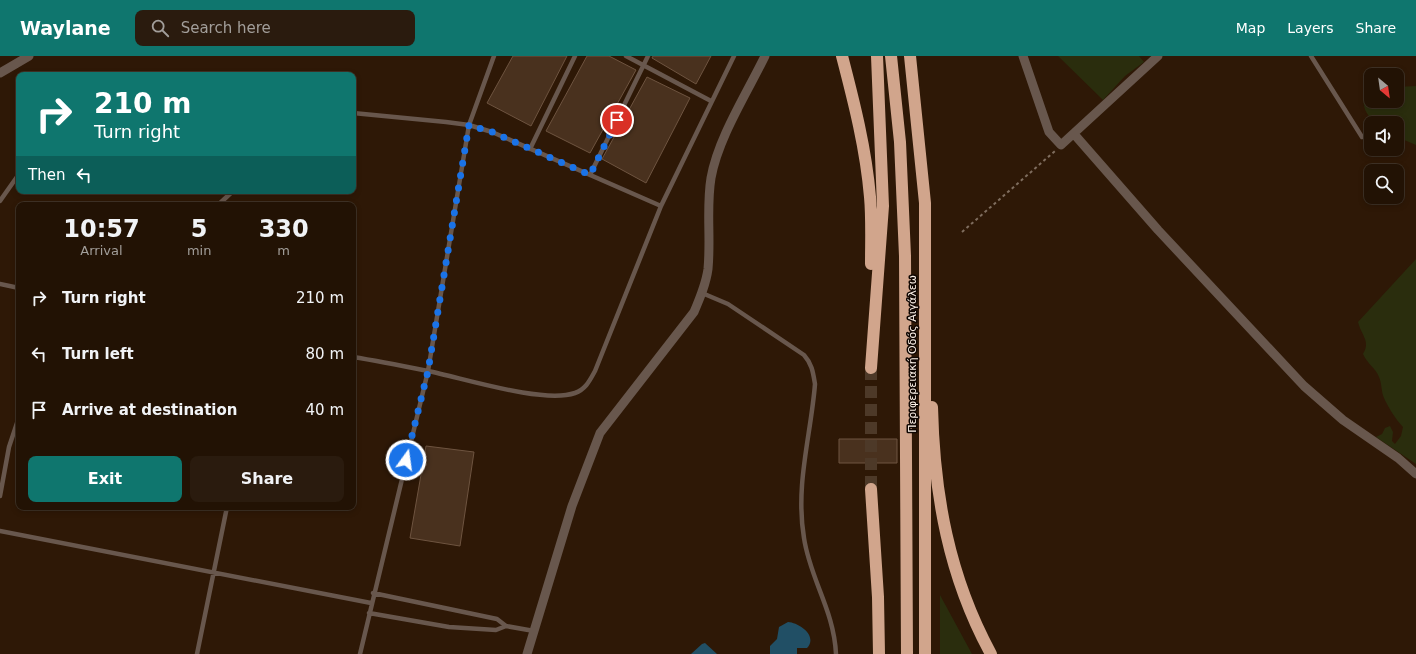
<!DOCTYPE html>
<meta charset="utf-8">
<style>
body{margin:0;font-family:"DejaVu Sans",sans-serif;background:#2a1b0e;color:#f1f3f6;height:100vh;display:flex;flex-direction:column;font-size:15px;white-space:nowrap}
*{box-sizing:border-box;margin:0}
p{font-size:13px;color:#a29e9a}
.icon{flex:none;width:22px;height:22px;fill:none;stroke:currentColor;stroke-width:2;stroke-linecap:round;stroke-linejoin:round}
.map{position:relative;flex:1;overflow:hidden}
.details{position:absolute;left:16px;top:146px;width:340px;height:308px;display:flex;flex-direction:column;background:#221204;border-radius:8px;box-shadow:0 2px 6px #0003,0 0 0 1px #3f3226}
.details>*{flex:none}
.hud{position:absolute;left:16px;top:16px;width:340px;height:122px;border-radius:8px;box-shadow:0 2px 6px #0003,0 0 0 1px #3f3226;background:#0f766e;color:#fff;overflow:hidden}
.needle{width:26px;rotate:151deg}
.fabs{position:absolute;left:1364px;top:12px;display:grid;gap:8px}
.fabs a{display:grid;place-items:center;width:40px;height:40px;border-radius:8px;background:#221204;box-shadow:0 2px 6px #0003,0 0 0 1px #3f3226;font-size:20px}
.pin{position:absolute;display:grid;place-items:center;width:34px;height:34px;color:#fff;margin:-17px;border:2px solid #fff;border-radius:50%;box-shadow:0 1px 4px #0007}
.me{position:absolute;width:44px;margin:-22px;rotate:14deg;stroke-linejoin:round;filter:drop-shadow(0 0 3px #0008)}
.turn{display:flex;align-items:center;gap:14px;height:84px;padding:0 12px;font-size:18px}
.turn .icon{width:52px;height:52px;stroke-width:2.5}
.turn b{display:block;font-size:28px;line-height:34px}
.then{display:flex;align-items:center;height:38px;padding:0 12px;background:#0003;gap:8px;font-size:15px}
.eta{display:flex;justify-content:space-evenly;align-items:center;height:68px;text-align:center}
.eta b{font-size:24px;font-weight:600;line-height:28px}
.primary-button{display:flex;gap:8px;margin-top:auto;padding:8px 12px}
.primary-button a{flex:1;height:46px;border-radius:8px;background:#0f766e;color:#fff;font-size:16px;font-weight:600;line-height:46px;text-align:center}
.primary-button a+a{background:#2a1b0e;color:#f1f3f6}
ul{padding:0;list-style:none}
li{display:flex;align-items:center;gap:12px;height:56px;padding:0 12px}
li div{flex:1}
li b{display:block;font-size:15px}
li em{font-style:normal}
header{display:flex;align-items:center;gap:24px;box-sizing:border-box;height:56px;padding:0 20px;background:#0f766e;color:#fff}
header strong{font-size:19px}
nav{display:flex;gap:22px;margin-inline-start:auto;font-size:14px}
.search{width:280px;height:36px;background:#2a1b0e;display:flex;align-items:center;gap:10px;box-sizing:border-box;padding:0 14px;border-radius:8px;color:#a29e9a;font-size:15px}
.map>svg:first-child{display:block}
</style>
<header>
<strong>Waylane</strong>
<div class="search"><svg class="icon" aria-label="search" viewBox="0 0 24 24"><circle cx="10" cy="10" r="6"/><path d="M15 15l6 6"/></svg>Search here</div>
<nav><a>Map</a><a>Layers</a><a>Share</a></nav>
</header>
<div class="map">
<svg width="1416" height="598" viewBox="0 0 1416 598">
<rect width="100%" height="100%" fill="#2e1806"/>
<path fill="#2a2d0d" d="M 1058,0 L 1139,0 L 1144,6 L 1125,20 L 1103,44 Z
M 1416,30 L 1416,89 L 1397,81 L 1397,67 L 1375,67 C 1367,59 1362,52 1364,40 L 1371,35 L 1371,45 L 1397,45 L 1397,31 Z
M 1416,203 L 1416,408 L 1376,381 L 1382,378 L 1385,372 L 1390,370 L 1393,376 L 1392,385 L 1395,388 L 1401,380 L 1403,371 C 1396,364 1388,351 1384,342 C 1381,336 1382,327 1379,321 C 1375,311 1368,309 1363,298 C 1371,285 1361,279 1358,266 Z
M 940,539 L 972,598 L 940,598 Z"/>
<path fill="#214f65" d="M 788,566 C 800,567 818,580 807,592 L 797,592 L 797,598 L 770,598 L 770,590 L 777,583 L 779,571 Z
M 705,587 L 717,598 L 691,598 L 702,588 Z"/>
<path fill="#49311e" stroke="#6e5440" d="M 513,0 L 567,0 L 531,70 L 487,47 Z
M 587,0 L 609,0 L 636,14 L 590,97 L 546,75 Z
M 653,0 L 711,0 L 696,28 L 652,2 Z
M 647,21 L 690,42 L 646,127 L 602,103 Z
M 839,383 L 897,383 L 897,407 L 839,407 Z
M 426,390 L 474,396 L 460,490 L 410,482 Z"/>
<g fill="none" stroke-linecap="round" stroke-linejoin="round">
<path stroke="#4d3928" stroke-width="12" stroke-dasharray="12 6" stroke-linecap="butt" d="M 871,312 L 871,433"/>
<path stroke="#7f6d5e" stroke-width="2" stroke-dasharray="3 3" stroke-linecap="butt" d="M 962,176 L 1055,95"/>
<path stroke="#68574d" stroke-width="4.5" d="M 626,0 L 711,45
M 1311,0 L 1362,81
M 353,57 L 446,66 L 469,69 L 492,76 L 661,150
M 530,93 L 575,0
M 590,119 L 648,0
M 0,145 L 19,118
M 218,149 L 233,135
M 0,228 L 19,232
M 702,237 L 728,248 L 804,299 C 812,308 813,316 815,328 C 811,379 795,429 804,482 C 810,523 834,554 836,598
M 353,301 C 378,305 403,310 428,315 C 463,322 543,348 575,337 C 586,333 590,324 595,315 L 661,150 L 734,0
M 0,440 L 9,391 L 19,361
M 0,475 L 371,547
M 373,537 L 497,563 L 506,570 L 534,575
M 369,557 L 449,571 L 496,574 L 506,570
M 197,598 L 227,451
M 360,598 L 428,315 L 469,69 L 494,0"/>
<path stroke="#68574d" stroke-width="9" d="M 1023,0 L 1049,76 L 1061,89 L 1158,0
M 0,17 L 29,0
M 1074,78 L 1158,174 L 1304,330 L 1343,364 L 1398,402 L 1416,418
M 527,598 L 572,450 L 600,377 L 694,256 C 700,242 706,228 708,213 C 711,182 706,152 711,122 C 718,82 747,37 765,0"/>
<path stroke="#d1a58c" stroke-width="12" d="M 842,0 C 854,46 866,93 870,141 C 872,163 871,186 871,208
M 891,0 L 900,86 L 905,200 L 907,598
M 910,0 L 925,147 L 925,598
M 871,312 L 883,150 L 877,0
M 932,351 C 934,439 949,521 991,598
M 871,433 L 878,541 L 879,598"/>
</g>
<g fill="none" stroke-linecap="round" stroke-linejoin="round">
<path stroke="#1a73e8" stroke-width="7" stroke-dasharray="0 12.6" d="M 406,404 L 428,315 L 469,69 L 492,76 L 590,119 L 617,64"/>
</g>
<g text-anchor="middle" dominant-baseline="central" stroke-width="3" stroke-linejoin="round" paint-order="stroke">
<g font-size="11" fill="#fdf1e7" stroke="#0f0602">
<text transform="translate(912 298) rotate(-90)">Περιφερειακή Οδός Αιγάλεω</text>
</g>
</g>
</svg>
<div class="fabs">
<a><svg class="needle" viewBox="-14 -14 28 28"><path d="M0-13l5 13h-10z" fill="#e53935"/><path d="M0 13l5-13h-10z" fill="#a29e9a"/></svg></a>
<a><svg class="icon" aria-label="sound" viewBox="0 0 24 24"><path d="M4 9h4l5-4v14l-5-4H4zM17 9q2 3 0 6"/></svg></a>
<a><svg class="icon" aria-label="search" viewBox="0 0 24 24"><circle cx="10" cy="10" r="6"/><path d="M15 15l6 6"/></svg></a>
</div>
<div class="pin" style="left:617px;top:64px;background:#d93025"><svg class="icon" aria-label="arrive" viewBox="0 0 24 24"><path d="M6 21V4h12l-3 4 3 4H6"/></svg></div>
<svg class="me" style="left:406px;top:404px" viewBox="-20 -20 40 40"><circle r="17" fill="#1a73e8" stroke="#fff" stroke-width="3"/><path d="M0-11L8 9 0 5-8 9z" fill="#fff"/></svg>
<div class="hud">
<div class="turn"><svg class="icon" aria-label="right" viewBox="0 0 24 24"><path d="M7 20v-9h11M14 6l5 5-5 5"/></svg><div><b>210 m</b>Turn right</div></div>
<div class="then">Then<svg class="icon" aria-label="left" viewBox="0 0 24 24"><path d="M17 20v-9H6M10 6l-5 5 5 5"/></svg></div>
</div>
<section class="details">
<div class="eta">
<div><b>10:57</b><p>Arrival</p></div>
<div><b>5</b><p>min</p></div>
<div><b>330</b><p>m</p></div>
</div>
<ul>
<li><svg class="icon" aria-label="right" viewBox="0 0 24 24"><path d="M7 20v-9h11M14 6l5 5-5 5"/></svg><div><b>Turn right</b></div><em>210 m</em></li>
<li><svg class="icon" aria-label="left" viewBox="0 0 24 24"><path d="M17 20v-9H6M10 6l-5 5 5 5"/></svg><div><b>Turn left</b></div><em>80 m</em></li>
<li><svg class="icon" aria-label="arrive" viewBox="0 0 24 24"><path d="M6 21V4h12l-3 4 3 4H6"/></svg><div><b>Arrive at destination</b></div><em>40 m</em></li>
</ul>
<div class="primary-button"><a>Exit</a><a>Share</a></div>
</section>
</div>
